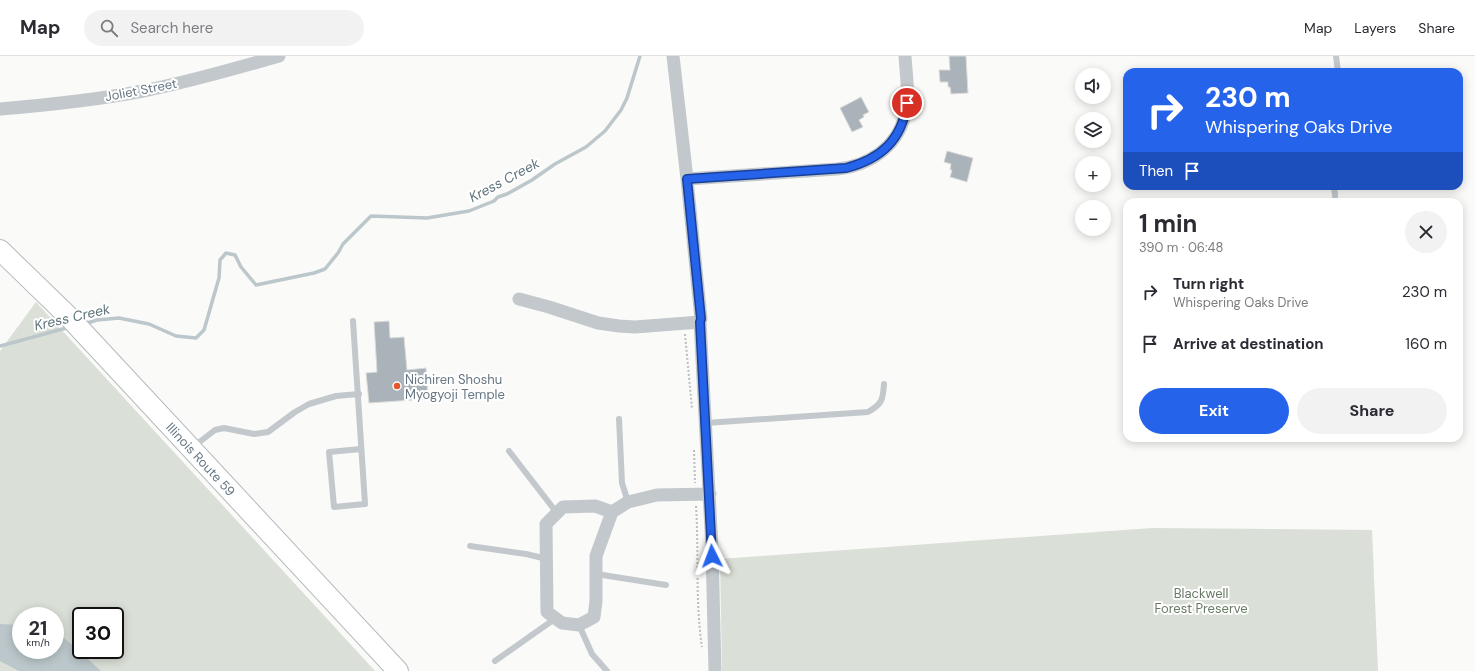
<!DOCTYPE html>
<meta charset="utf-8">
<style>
body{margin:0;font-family:"DM Sans",sans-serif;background:#f2f2f3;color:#2b2b33;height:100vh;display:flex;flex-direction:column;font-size:15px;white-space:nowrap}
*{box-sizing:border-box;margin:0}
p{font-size:13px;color:#7c7c81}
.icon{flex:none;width:22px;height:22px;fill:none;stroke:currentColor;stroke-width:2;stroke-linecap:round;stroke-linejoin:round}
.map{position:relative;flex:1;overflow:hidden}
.side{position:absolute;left:1123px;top:142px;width:340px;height:244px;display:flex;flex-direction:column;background:#fff;border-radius:12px;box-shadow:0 2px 10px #0003}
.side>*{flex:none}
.top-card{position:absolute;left:1123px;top:12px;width:340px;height:122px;border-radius:12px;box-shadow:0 2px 10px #0003;background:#2563eb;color:#fff;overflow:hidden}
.buttons{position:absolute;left:1075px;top:12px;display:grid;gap:8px}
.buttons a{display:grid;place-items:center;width:36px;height:36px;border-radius:50%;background:#fff;box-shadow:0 2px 10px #0003;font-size:20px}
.speed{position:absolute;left:12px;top:551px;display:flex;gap:8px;font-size:20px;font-weight:700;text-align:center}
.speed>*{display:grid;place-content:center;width:52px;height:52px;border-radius:50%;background:#fff;box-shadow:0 2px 10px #0003;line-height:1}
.speed small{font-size:10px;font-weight:400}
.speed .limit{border:2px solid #111;border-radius:6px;background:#fff;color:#111}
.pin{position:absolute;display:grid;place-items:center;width:34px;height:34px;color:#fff;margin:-17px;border:2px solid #fff;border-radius:50%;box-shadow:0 1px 4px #0007}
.me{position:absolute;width:44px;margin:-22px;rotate:357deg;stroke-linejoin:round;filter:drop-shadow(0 0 3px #0008)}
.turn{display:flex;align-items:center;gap:14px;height:84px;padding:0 16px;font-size:18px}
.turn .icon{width:52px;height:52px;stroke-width:2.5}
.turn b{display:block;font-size:28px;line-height:34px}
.then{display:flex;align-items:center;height:38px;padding:0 16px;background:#0003;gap:8px;font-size:15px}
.round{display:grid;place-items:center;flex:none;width:42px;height:42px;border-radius:21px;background:#f2f2f3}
.head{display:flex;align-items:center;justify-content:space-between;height:68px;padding:0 16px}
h1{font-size:24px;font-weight:700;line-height:30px}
.action{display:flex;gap:8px;margin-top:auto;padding:8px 16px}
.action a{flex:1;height:46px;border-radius:24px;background:#2563eb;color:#fff;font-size:16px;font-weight:700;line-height:46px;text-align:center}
.action a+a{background:#f2f2f3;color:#2b2b33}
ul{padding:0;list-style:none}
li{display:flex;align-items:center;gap:12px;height:52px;padding:0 16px}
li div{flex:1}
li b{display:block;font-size:15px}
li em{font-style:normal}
header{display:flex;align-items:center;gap:24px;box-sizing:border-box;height:56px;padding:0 20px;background:#fff;border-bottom:1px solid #e1e1e2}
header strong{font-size:19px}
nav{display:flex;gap:22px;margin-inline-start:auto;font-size:14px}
.search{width:280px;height:36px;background:#f2f2f3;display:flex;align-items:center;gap:10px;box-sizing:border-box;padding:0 14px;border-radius:22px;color:#7c7c81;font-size:15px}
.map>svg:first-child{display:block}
</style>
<header>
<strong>Map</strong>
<div class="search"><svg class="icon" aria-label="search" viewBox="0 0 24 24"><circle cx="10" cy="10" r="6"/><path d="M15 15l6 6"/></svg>Search here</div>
<nav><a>Map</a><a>Layers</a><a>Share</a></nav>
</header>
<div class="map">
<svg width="1475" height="615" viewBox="0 0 1475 615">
<rect width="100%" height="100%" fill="#fafaf8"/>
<path fill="#dadfd7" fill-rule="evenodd" d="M 36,246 L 375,615 L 0,615 L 0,295 ZM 21,560 L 55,560 L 55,594 L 21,594 ZM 81,560 L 115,560 L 115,594 L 81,594 Z
M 1152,472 L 1372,474 L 1378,615 L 722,615 L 720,503 Z"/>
<path fill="#bbc7cb" d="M 0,568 L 21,569 L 21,594 L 55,594 L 55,575 L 70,587 L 101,615 L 19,615 L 0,605 Z"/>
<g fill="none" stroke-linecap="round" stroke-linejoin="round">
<path stroke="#bbc7cb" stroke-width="3.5" d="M 84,268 L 97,264 L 119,262 L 149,268 L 176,280 L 196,282 L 204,274 L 219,222 L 220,204 L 226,197 L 235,199 L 241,211 L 256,229 L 314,217 L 325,213 L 338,197 L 343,188 L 371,160 L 427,162 L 469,155 L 494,145 L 498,141 L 507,138 L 532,124 L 555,108 L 586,91 L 605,75 L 621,54 L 627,42 L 640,0
M 0,290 L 70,271"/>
</g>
<path fill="#aab3b9" stroke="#dcdcda" d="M 949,0 L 966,0 L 968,37 L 951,38 L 950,31 L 948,31 L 948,26 L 940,26 L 939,14 L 950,14 Z
M 861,41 L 869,56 L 863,59 L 864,61 L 859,64 L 863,71 L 852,76 L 840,52 Z
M 947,95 L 973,102 L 967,126 L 950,121 L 952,114 L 950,114 L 951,108 L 944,106 Z
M 389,265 L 390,282 L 404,281 L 407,314 L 426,312 L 428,343 L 369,347 L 366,317 L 377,316 L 374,266 Z"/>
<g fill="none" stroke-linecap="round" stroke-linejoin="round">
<defs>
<g id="primary">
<path id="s1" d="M 0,194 L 68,260 L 398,615"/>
</g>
</defs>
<use href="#primary" stroke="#b5babe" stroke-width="22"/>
<path stroke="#bbbfc2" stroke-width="2" stroke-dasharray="2 2" stroke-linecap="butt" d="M 685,278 L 692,353
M 694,394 L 695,427
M 696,450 C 699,497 695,545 702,591"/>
<path stroke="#c3c8cc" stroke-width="6" d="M 1336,0 L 1338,16
M 1334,130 L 1335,140
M 353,265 L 365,448 L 334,451 L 329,396 L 361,393
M 619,363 L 622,427 L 628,446
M 706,367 L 868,356 C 882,348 883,344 884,328
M 193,391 L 215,374 L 224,372 L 254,378 L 268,376 L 295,356 L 309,348 L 336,340 L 359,338
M 509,395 L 557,457
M 470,490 L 526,498 L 547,503
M 596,518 L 666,529
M 579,569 L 592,598 L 607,615
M 495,605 L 556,562"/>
<path stroke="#c3c8cc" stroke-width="13" d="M 673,0 L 687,123 L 701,263 L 700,266 L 712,493 L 715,615
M 0,53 C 48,49 96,44 143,35 C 189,26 234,13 279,0
M 687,123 L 837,113 C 869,110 897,91 905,59 C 910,42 906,18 905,0
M 519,243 L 549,251 L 598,267 L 619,270 L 635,271 L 700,266
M 595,450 L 612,456 L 596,500 L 596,545 L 594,561 L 579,569 L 562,567 L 547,556 L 546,468 L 563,451 Z
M 612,456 L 628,446 L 657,439 L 710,438"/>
<use href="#primary" stroke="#fff" stroke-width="20"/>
</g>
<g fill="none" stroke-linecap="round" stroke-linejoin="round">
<defs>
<path id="route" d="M 712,500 L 700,266 L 701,263 L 687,123 L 846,112 C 881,103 902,84 907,47"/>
</defs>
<use href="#route" stroke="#184099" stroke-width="10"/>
<use href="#route" stroke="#2563eb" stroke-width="7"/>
</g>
<circle fill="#e4572e" stroke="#fff" stroke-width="1.5" cx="397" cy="330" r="4"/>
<g text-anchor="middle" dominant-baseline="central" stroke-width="4" stroke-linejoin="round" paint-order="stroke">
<g font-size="13" fill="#657683" stroke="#fff">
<text transform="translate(141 34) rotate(-11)">Joliet Street</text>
<text stroke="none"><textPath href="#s1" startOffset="290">Illinois Route 59</textPath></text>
</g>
<g font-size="13" fill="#657683" stroke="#fff" text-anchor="start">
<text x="405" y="323">Nichiren Shoshu<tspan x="405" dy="15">Myogyoji Temple</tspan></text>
</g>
<g font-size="13" fill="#687a64" stroke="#fff">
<text x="1201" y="537">Blackwell<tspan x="1201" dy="15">Forest Preserve</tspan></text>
</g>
<g font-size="14" font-style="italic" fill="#60757c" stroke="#fff">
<text transform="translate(504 124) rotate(-28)">Kress Creek</text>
<text transform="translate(72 261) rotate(-13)">Kress Creek</text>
</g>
</g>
</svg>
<div class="buttons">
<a><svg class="icon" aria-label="sound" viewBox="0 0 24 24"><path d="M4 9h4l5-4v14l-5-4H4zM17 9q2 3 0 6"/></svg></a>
<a><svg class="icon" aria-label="layers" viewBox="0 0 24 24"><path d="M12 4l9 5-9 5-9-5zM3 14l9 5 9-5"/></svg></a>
<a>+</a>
<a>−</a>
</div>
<div class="speed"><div>21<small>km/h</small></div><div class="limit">30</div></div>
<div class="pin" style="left:907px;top:47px;background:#d93025"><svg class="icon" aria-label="arrive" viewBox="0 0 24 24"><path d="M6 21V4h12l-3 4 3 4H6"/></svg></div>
<svg class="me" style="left:712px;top:500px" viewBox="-20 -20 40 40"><path d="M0-17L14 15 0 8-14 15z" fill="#2563eb" stroke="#fff" stroke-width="4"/></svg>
<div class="top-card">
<div class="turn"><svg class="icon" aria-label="right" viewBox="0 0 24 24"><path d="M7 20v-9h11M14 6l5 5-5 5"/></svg><div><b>230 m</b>Whispering Oaks Drive</div></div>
<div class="then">Then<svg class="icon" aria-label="arrive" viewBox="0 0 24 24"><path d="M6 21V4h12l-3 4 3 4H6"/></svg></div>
</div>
<section class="side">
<div class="head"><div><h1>1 min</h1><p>390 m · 06:48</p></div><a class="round"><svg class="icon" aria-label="close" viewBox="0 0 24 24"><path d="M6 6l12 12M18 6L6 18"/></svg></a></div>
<ul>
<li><svg class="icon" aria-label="right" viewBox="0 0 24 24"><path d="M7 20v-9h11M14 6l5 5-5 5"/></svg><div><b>Turn right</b><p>Whispering Oaks Drive</p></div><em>230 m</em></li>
<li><svg class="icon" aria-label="arrive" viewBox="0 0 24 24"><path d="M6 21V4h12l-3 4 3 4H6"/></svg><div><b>Arrive at destination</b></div><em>160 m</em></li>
</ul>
<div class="action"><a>Exit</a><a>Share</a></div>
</section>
</div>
